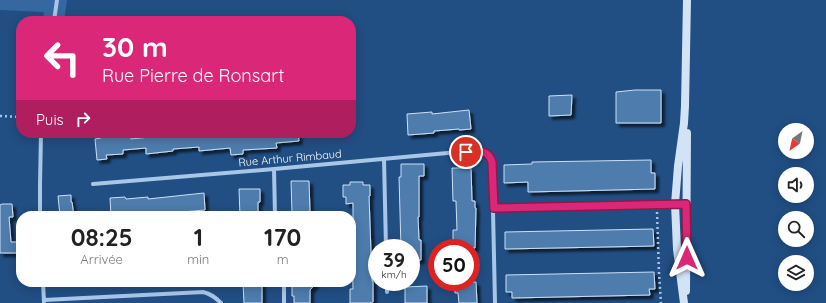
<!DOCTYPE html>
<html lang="fr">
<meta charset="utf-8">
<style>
body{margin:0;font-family:Quicksand,sans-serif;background:#f2f2f2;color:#222;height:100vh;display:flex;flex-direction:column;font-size:15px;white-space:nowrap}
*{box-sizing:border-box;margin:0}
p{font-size:13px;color:#767676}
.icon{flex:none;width:22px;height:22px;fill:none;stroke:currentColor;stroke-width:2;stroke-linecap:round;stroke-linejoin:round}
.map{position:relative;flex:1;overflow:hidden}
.drawer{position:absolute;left:16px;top:211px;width:340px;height:76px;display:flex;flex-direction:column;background:#fff;border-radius:16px;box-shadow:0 2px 10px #0003}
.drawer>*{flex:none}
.top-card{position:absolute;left:16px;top:16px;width:340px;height:122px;border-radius:16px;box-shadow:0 2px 10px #0003;background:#db2777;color:#fff;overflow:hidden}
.needle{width:26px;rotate:213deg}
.controls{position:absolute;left:778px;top:123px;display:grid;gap:8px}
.controls a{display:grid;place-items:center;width:36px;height:36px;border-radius:50%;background:#fff;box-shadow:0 2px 10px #0003;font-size:20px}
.speed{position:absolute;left:368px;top:239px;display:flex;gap:8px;font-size:20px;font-weight:700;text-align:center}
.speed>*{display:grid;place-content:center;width:52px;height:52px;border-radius:50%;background:#fff;box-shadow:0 2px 10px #0003;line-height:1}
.speed small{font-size:10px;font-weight:400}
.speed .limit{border:6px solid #d22;background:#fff;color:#111}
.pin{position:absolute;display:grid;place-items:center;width:34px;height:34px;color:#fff;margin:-17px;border:2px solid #fff;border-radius:50%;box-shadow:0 1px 4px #0007}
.me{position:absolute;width:44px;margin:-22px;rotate:0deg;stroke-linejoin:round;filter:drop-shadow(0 0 3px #0008)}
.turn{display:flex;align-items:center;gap:14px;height:84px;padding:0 20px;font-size:18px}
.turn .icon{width:52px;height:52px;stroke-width:2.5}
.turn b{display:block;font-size:28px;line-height:34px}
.then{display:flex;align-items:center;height:38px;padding:0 20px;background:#0003;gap:8px;font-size:15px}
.eta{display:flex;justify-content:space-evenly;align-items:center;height:68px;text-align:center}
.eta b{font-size:24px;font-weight:700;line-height:28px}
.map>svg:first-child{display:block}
</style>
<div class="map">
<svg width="826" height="303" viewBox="0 0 826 303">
<defs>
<filter id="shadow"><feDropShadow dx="3.5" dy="3.5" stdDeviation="1" flood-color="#0009"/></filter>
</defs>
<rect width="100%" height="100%" fill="#214e83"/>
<path fill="#3568a0" d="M 0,0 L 67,0 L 64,21 L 43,21 L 44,12 L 0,10 Z"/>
<path fill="#4e7bad" stroke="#cce0f6" filter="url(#shadow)" d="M 635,90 L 661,90 L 661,123 L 616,123 L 616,92 Z
M 572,95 L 571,115 L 549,116 L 549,96 Z
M 469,110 L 471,129 L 459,130 L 459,129 L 434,131 L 434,133 L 408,135 L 407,114 L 432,112 L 432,114 Z
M 100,133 L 121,133 L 122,137 L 131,136 L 131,139 L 180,134 L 180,133 L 298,133 L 299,141 L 276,143 L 277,148 L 243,150 L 243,154 L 231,155 L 230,148 L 199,151 L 199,147 L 173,149 L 173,151 L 146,154 L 146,148 L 123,150 L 123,154 L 106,155 L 107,159 L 97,160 L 95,139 L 101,138 Z
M 651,160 L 651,173 L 655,173 L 655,189 L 528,192 L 528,182 L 504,183 L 504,165 L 532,164 L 532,162 Z
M 401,164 L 424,164 L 424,176 L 419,176 L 419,217 L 418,217 L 419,240 L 421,240 L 421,260 L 411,261 L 411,248 L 401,248 L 399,177 L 401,177 Z
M 452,168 L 471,168 L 472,201 L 475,201 L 475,208 L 476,208 L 475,248 L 457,248 L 457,247 L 453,247 L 453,230 L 457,230 L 456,201 L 453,201 Z
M 291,181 L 309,181 L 310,212 L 292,213 Z
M 350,182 L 363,182 L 363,185 L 370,185 L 370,196 L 369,196 L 372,281 L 373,281 L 373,302 L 371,303 L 350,303 L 350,289 L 353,289 L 352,245 L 353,245 L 353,203 L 346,204 L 346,197 L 343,197 L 343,185 L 350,185 Z
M 239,189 L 260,189 L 260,202 L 258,202 L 258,216 L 240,216 Z
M 204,193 L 205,210 L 136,216 L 111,216 L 110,198 L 125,197 L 126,199 L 148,197 L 148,199 Z
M 71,195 L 71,202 L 72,202 L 74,216 L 60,216 L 58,196 Z
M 2,204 L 12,204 L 13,217 L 9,217 L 11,242 L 21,242 L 21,253 L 0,253 L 0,205 Z
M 653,229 L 654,246 L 505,249 L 505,232 Z
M 654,272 L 655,289 L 649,289 L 650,295 L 512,298 L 512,292 L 506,292 L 506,275 Z
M 292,282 L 317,282 L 310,290 L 310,303 L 294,303 L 294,296 L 292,296 Z
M 454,282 L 476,282 L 477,303 L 459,303 L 458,293 L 455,293 Z
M 243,283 L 262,283 L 262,303 L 244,303 Z
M 427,286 L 427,303 L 405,303 L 405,287 Z"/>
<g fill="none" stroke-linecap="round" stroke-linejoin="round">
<path stroke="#a8c7e8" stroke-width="2.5" stroke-dasharray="2 3" stroke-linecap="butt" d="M 0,116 L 21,117
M 657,212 L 659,273 L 661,303"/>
<path stroke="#a8c7e8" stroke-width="4" d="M 54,21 L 57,0
M 384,159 L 386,248
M 274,169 L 275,216
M 93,184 L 274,169 L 480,150 C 486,153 490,156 492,163 L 495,303
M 494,208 L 686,204
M 40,216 L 40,184 L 41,133
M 43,282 L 44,302
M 284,282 L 284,303
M 387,282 L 387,292
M 44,300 L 203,292 C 211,294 215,297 221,303"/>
<path stroke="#d3e3f7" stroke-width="8" d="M 686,291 L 687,133
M 684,303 L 677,249 L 675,204 L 678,166 L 684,123 L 685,106 L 687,0"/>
</g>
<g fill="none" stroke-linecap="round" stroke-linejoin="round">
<defs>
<path id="route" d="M 466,152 C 478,151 488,149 492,162 L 494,208 L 686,204 L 687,258"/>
</defs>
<use href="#route" stroke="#8e194d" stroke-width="10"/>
<use href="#route" stroke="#db2777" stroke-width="7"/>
</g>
<g text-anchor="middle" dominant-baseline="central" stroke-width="3.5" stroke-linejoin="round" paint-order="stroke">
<g font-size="11" fill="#fff" stroke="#214e83">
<text transform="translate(290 158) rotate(-5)">Rue Arthur Rimbaud</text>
</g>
</g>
</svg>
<div class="controls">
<a><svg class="needle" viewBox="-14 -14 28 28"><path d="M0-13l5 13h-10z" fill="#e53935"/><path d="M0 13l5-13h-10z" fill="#767676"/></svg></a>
<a><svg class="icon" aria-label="sound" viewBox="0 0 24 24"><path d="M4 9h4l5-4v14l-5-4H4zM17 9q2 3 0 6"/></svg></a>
<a><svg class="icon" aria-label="search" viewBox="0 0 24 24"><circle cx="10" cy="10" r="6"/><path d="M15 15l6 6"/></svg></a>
<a><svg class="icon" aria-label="layers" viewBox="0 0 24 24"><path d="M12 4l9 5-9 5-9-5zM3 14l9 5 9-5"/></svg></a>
</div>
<div class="speed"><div>39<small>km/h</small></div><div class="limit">50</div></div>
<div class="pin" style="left:466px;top:152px;background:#d93025"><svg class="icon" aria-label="arrive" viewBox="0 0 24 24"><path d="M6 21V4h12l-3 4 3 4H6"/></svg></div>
<svg class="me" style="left:687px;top:258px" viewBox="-20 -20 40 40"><path d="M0-17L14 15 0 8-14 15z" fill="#db2777" stroke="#fff" stroke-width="4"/></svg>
<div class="top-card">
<div class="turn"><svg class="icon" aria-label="left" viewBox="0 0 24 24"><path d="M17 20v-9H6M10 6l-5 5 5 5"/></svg><div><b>30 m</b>Rue Pierre de Ronsart</div></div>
<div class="then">Puis<svg class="icon" aria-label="right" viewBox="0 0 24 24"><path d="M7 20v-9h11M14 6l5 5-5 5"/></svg></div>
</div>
<section class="drawer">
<div class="eta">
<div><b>08:25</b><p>Arrivée</p></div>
<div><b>1</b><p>min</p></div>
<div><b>170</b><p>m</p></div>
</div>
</section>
</div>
